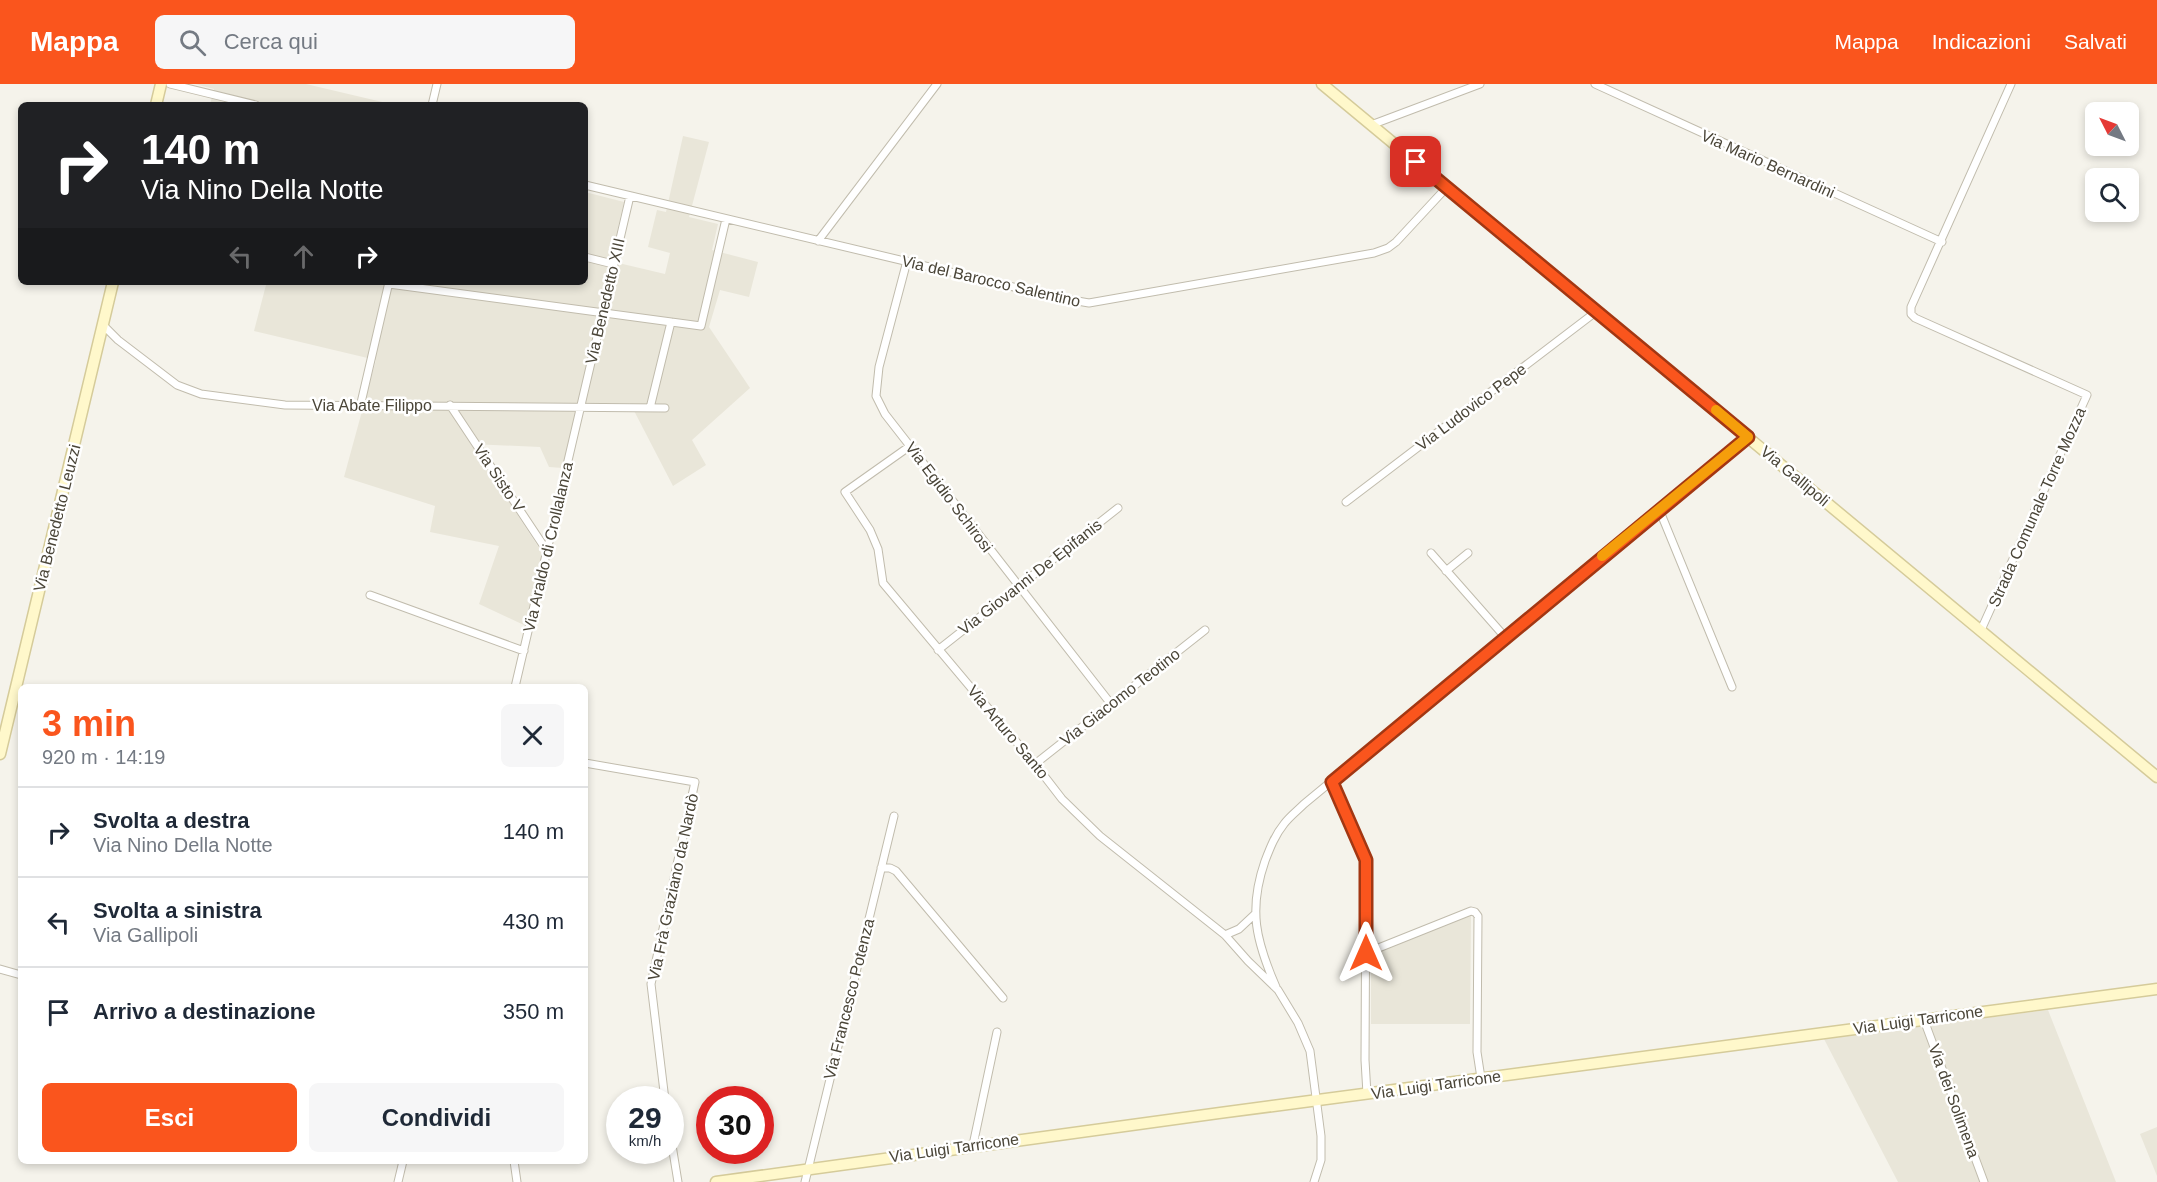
<!DOCTYPE html>
<html lang="it">
<meta charset="utf-8">
<style>
body{margin:0;font-family:Arial,sans-serif;background:#f6f6f7;color:#1f2937;height:100vh;display:flex;flex-direction:column;font-size:22px;white-space:nowrap}
*{box-sizing:border-box;margin:0}
p{font-size:20px;color:#747a83}
.icon{flex:none;width:33px;height:33px;fill:none;stroke:currentColor;stroke-width:2;stroke-linecap:round;stroke-linejoin:round}
.map{position:relative;flex:1;overflow:hidden}
.sheet{position:absolute;left:18px;top:600px;width:570px;height:480px;display:flex;flex-direction:column;background:#fff;border-radius:9px;box-shadow:0 3px 9px #0003}
.sheet>*{flex:none}
.guide{position:absolute;left:18px;top:18px;width:570px;height:183px;border-radius:9px;box-shadow:0 3px 9px #0003;background:#202124;color:#fff;overflow:hidden}
.needle{width:39px;rotate:312deg}
.buttons{position:absolute;left:2085px;top:18px;display:grid;gap:12px}
.buttons a{display:grid;place-items:center;width:54px;height:54px;border-radius:9px;background:#fff;box-shadow:0 3px 9px #0003;font-size:30px}
.speed{position:absolute;left:606px;top:1002px;display:flex;gap:12px;font-size:30px;font-weight:700;text-align:center}
.speed>*{display:grid;place-content:center;width:78px;height:78px;border-radius:50%;background:#fff;box-shadow:0 3px 9px #0003;line-height:1}
.speed small{font-size:15px;font-weight:400}
.speed .limit{border:9px solid #d22;background:#fff;color:#111}
.pin{position:absolute;display:grid;place-items:center;width:51px;height:51px;color:#fff;margin:-26px;border-radius:12px;box-shadow:0 3px 9px #0006}
.me{position:absolute;width:66px;margin:-33px;rotate:0deg;stroke-linejoin:round;filter:drop-shadow(0 0 4px #0008)}
.turn{display:flex;align-items:center;gap:21px;height:126px;padding:0 24px;font-size:27px}
.turn .icon{width:78px;height:78px;stroke-width:2.5}
.turn b{display:block;font-size:42px;line-height:51px}
.lanes{display:flex;align-items:center;height:57px;padding:0 24px;background:#0003;justify-content:center;gap:30px;direction:ltr}
.lanes .off{opacity:.35}
.round{display:grid;place-items:center;flex:none;width:63px;height:63px;border-radius:9px;background:#f6f6f7}
.summary{display:flex;align-items:center;justify-content:space-between;height:102px;padding:0 24px}
h1{font-size:36px;font-weight:800;line-height:45px;color:#fa551d}
.primary-button{display:flex;gap:12px;margin-top:auto;padding:12px 24px}
.primary-button a{flex:1;height:69px;border-radius:9px;background:#fa551d;color:#fff;font-size:24px;font-weight:800;line-height:69px;text-align:center}
.primary-button a+a{background:#f6f6f7;color:#1f2937}
ul{padding:0;list-style:none}
li{display:flex;align-items:center;gap:18px;height:90px;padding:0 24px;border-top:2px solid #e0e1e3}
li div{flex:1}
li b{display:block;font-size:22px}
li em{font-style:normal}
header{display:flex;align-items:center;gap:36px;box-sizing:border-box;height:84px;padding:0 30px;background:#fa551d;color:#fff}
header strong{font-size:28px}
nav{display:flex;gap:33px;margin-inline-start:auto;font-size:21px}
.search{width:420px;height:54px;background:#f6f6f7;display:flex;align-items:center;gap:15px;box-sizing:border-box;padding:0 21px;border-radius:9px;color:#747a83;font-size:22px}
.map>svg:first-child{display:block}
</style>
<header>
<strong>Mappa</strong>
<div class="search"><svg class="icon" aria-label="search" viewBox="0 0 24 24"><circle cx="10" cy="10" r="6"/><path d="M15 15l6 6"/></svg>Cerca qui</div>
<nav><a>Mappa</a><a>Indicazioni</a><a>Salvati</a></nav>
</header>
<div class="map">
<svg width="2157" height="1098" viewBox="0 0 2157 1098">
<rect width="100%" height="100%" fill="#f5f3eb"/>
<path fill="#e9e6d9" d="M 195,0 L 306,0 L 395,21 L 210,21 L 214,5 Z
M 683,52 L 709,58 L 689,133 L 718,140 L 712,166 L 758,178 L 749,213 L 720,206 L 709,243 L 750,304 L 692,356 L 706,381 L 673,402 L 630,319 L 578,319 L 563,384 L 549,383 L 540,363 L 471,360 L 543,470 L 526,542 L 479,520 L 499,462 L 430,448 L 435,422 L 344,393 L 376,276 L 254,247 L 266,201 L 255,198 L 585,198 L 585,108 L 624,118 L 610,177 L 665,190 L 670,169 L 648,163 L 657,126 L 666,128 Z
M 1471,831 L 1470,940 L 1371,940 L 1371,871 Z
M 2048,926 L 2116,1098 L 1898,1098 L 1824,955 Z
M 2157,1043 L 2157,1092 L 2140,1050 Z"/>
<g fill="none" stroke-linecap="round" stroke-linejoin="round">
<defs>
<path id="street" d="M 170,0 L 256,21
M 1595,0 L 1942,158
M 432,21 L 437,0
M 1371,41 L 1480,0
M 585,101 L 1060,214 L 1089,219 L 1374,169 L 1388,164 L 1396,158 L 1447,103
M 818,157 L 937,0
M 585,173 L 613,180
M 907,177 L 879,283 L 876,312 L 885,330 L 1111,620
M 389,200 L 701,242 L 726,135
M 103,241 L 118,256 L 177,301 L 201,310 L 285,321 L 665,324
M 450,321 L 547,467
M 360,323 L 389,198
M 650,324 L 671,238
M 910,362 L 845,408 L 870,446 L 878,465 L 883,499 L 1035,680 L 1062,715 L 1100,752 L 1225,851 L 1248,877 L 1278,906 L 1298,939 L 1310,967 L 1321,1052 L 1321,1076 L 1314,1098
M 1346,418 L 1597,227
M 1659,425 L 1732,603
M 1431,469 L 1505,553
M 1446,487 L 1468,469
M 370,511 L 524,567
M 1981,546 L 2087,311 L 1915,234 L 1911,230 L 1911,223 L 2011,0
M 938,566 L 1118,424
M 515,603 L 630,112
M 585,679 L 695,698 L 651,900 L 665,1016
M 1035,680 L 1205,546
M 1332,698 L 1366,775 L 1365,976 L 1367,1010
M 881,784 L 890,784 L 896,787 L 1003,914
M 1225,851 L 1239,845 L 1255,830
M 1366,869 L 1471,827 L 1475,828 L 1478,832 L 1477,968 L 1481,994
M 0,885 L 21,891
M 1276,903 C 1256,857 1248,826 1265,777 C 1270,764 1275,751 1284,740 C 1289,733 1297,727 1304,720 L 1748,353
M 1924,936 L 1984,1098
M 670,1049 L 678,1098
M 973,1061 L 997,948
M 514,1077 L 517,1098
M 398,1098 L 403,1077
M 805,1098 L 894,732"/>
<path id="secondary" d="M 1322,0 L 2157,693
M 156,21 L 161,0
M 0,670 L 113,198
M 716,1098 C 1196,1031 1676,968 2157,905"/>
</defs>
<use href="#street" stroke="#c1bcad" stroke-width="9"/>
<use href="#secondary" stroke="#d5cb9a" stroke-width="13"/>
<use href="#street" stroke="#fff" stroke-width="7"/>
<use href="#secondary" stroke="#fff8cb" stroke-width="10"/>
</g>
<g fill="none" stroke-linecap="round" stroke-linejoin="round">
<defs>
<path id="route" d="M 1366,869 L 1366,776 L 1332,698 L 1748,353 L 1416,78"/>
</defs>
<use href="#route" stroke="#a23713" stroke-width="15"/>
<use href="#route" stroke="#fa551d" stroke-width="10"/>
<path stroke="#f59e0b" stroke-width="10" d="M 1602,472 L 1748,353 L 1716,326"/>
</g>
<g text-anchor="middle" dominant-baseline="central" stroke-width="5" stroke-linejoin="round" paint-order="stroke">
<g font-size="16" fill="#4a4538" stroke="#fff">
<text transform="translate(1768 80) rotate(24)">Via Mario Bernardini</text>
<text transform="translate(991 197) rotate(13)">Via del Barocco Salentino</text>
<text transform="translate(605 217) rotate(-77)">Via Benedetto XIII</text>
<text x="372" y="321">Via Abate Filippo</text>
<text transform="translate(1471 323) rotate(-37)">Via Ludovico Pepe</text>
<text transform="translate(1795 392) rotate(40)">Via Gallipoli</text>
<text transform="translate(499 394) rotate(56)">Via Sisto V</text>
<text transform="translate(949 413) rotate(53)">Via Egidio Schirosi</text>
<text transform="translate(2037 423) rotate(-66)">Strada Comunale Torre Mozza</text>
<text transform="translate(57 434) rotate(-76)">Via Benedetto Leuzzi</text>
<text transform="translate(548 463) rotate(-77)">Via Araldo di Crollalanza</text>
<text transform="translate(1030 493) rotate(-38)">Via Giovanni De Epifanis</text>
<text transform="translate(1120 613) rotate(-38)">Via Giacomo Teotino</text>
<text transform="translate(1008 648) rotate(50)">Via Arturo Santo</text>
<text transform="translate(673 803) rotate(-78)">Via Frà Graziano da Nardò</text>
<text transform="translate(849 915) rotate(-76)">Via Francesco Potenza</text>
<text transform="translate(1918 936) rotate(-8)">Via Luigi Tarricone</text>
<text transform="translate(1436 1001) rotate(-8)">Via Luigi Tarricone</text>
<text transform="translate(1954 1017) rotate(70)">Via dei Solimena</text>
<text transform="translate(954 1064) rotate(-8)">Via Luigi Tarricone</text>
</g>
</g>
</svg>
<div class="buttons">
<a><svg class="needle" viewBox="-14 -14 28 28"><path d="M0-13l5 13h-10z" fill="#e53935"/><path d="M0 13l5-13h-10z" fill="#747a83"/></svg></a>
<a><svg class="icon" aria-label="search" viewBox="0 0 24 24"><circle cx="10" cy="10" r="6"/><path d="M15 15l6 6"/></svg></a>
</div>
<div class="speed"><div>29<small>km/h</small></div><div class="limit">30</div></div>
<div class="pin" style="left:1416px;top:78px;background:#d93025"><svg class="icon" aria-label="arrive" viewBox="0 0 24 24"><path d="M6 21V4h12l-3 4 3 4H6"/></svg></div>
<svg class="me" style="left:1366px;top:869px" viewBox="-20 -20 40 40"><path d="M0-17L14 15 0 8-14 15z" fill="#fa551d" stroke="#fff" stroke-width="4"/></svg>
<div class="guide">
<div class="turn"><svg class="icon" aria-label="right" viewBox="0 0 24 24"><path d="M7 20v-9h11M14 6l5 5-5 5"/></svg><div><b>140 m</b>Via Nino Della Notte</div></div>
<div class="lanes"><svg class="icon off" aria-label="left" viewBox="0 0 24 24"><path d="M17 20v-9H6M10 6l-5 5 5 5"/></svg><svg class="icon off" aria-label="ahead" viewBox="0 0 24 24"><path d="M12 20V5M6 11l6-6 6 6"/></svg><svg class="icon" aria-label="right" viewBox="0 0 24 24"><path d="M7 20v-9h11M14 6l5 5-5 5"/></svg></div>
</div>
<section class="sheet">
<div class="summary"><div><h1>3 min</h1><p>920 m · 14:19</p></div><a class="round"><svg class="icon" aria-label="close" viewBox="0 0 24 24"><path d="M6 6l12 12M18 6L6 18"/></svg></a></div>
<ul>
<li><svg class="icon" aria-label="right" viewBox="0 0 24 24"><path d="M7 20v-9h11M14 6l5 5-5 5"/></svg><div><b>Svolta a destra</b><p>Via Nino Della Notte</p></div><em>140 m</em></li>
<li><svg class="icon" aria-label="left" viewBox="0 0 24 24"><path d="M17 20v-9H6M10 6l-5 5 5 5"/></svg><div><b>Svolta a sinistra</b><p>Via Gallipoli</p></div><em>430 m</em></li>
<li><svg class="icon" aria-label="arrive" viewBox="0 0 24 24"><path d="M6 21V4h12l-3 4 3 4H6"/></svg><div><b>Arrivo a destinazione</b></div><em>350 m</em></li>
</ul>
<div class="primary-button"><a>Esci</a><a>Condividi</a></div>
</section>
</div>
